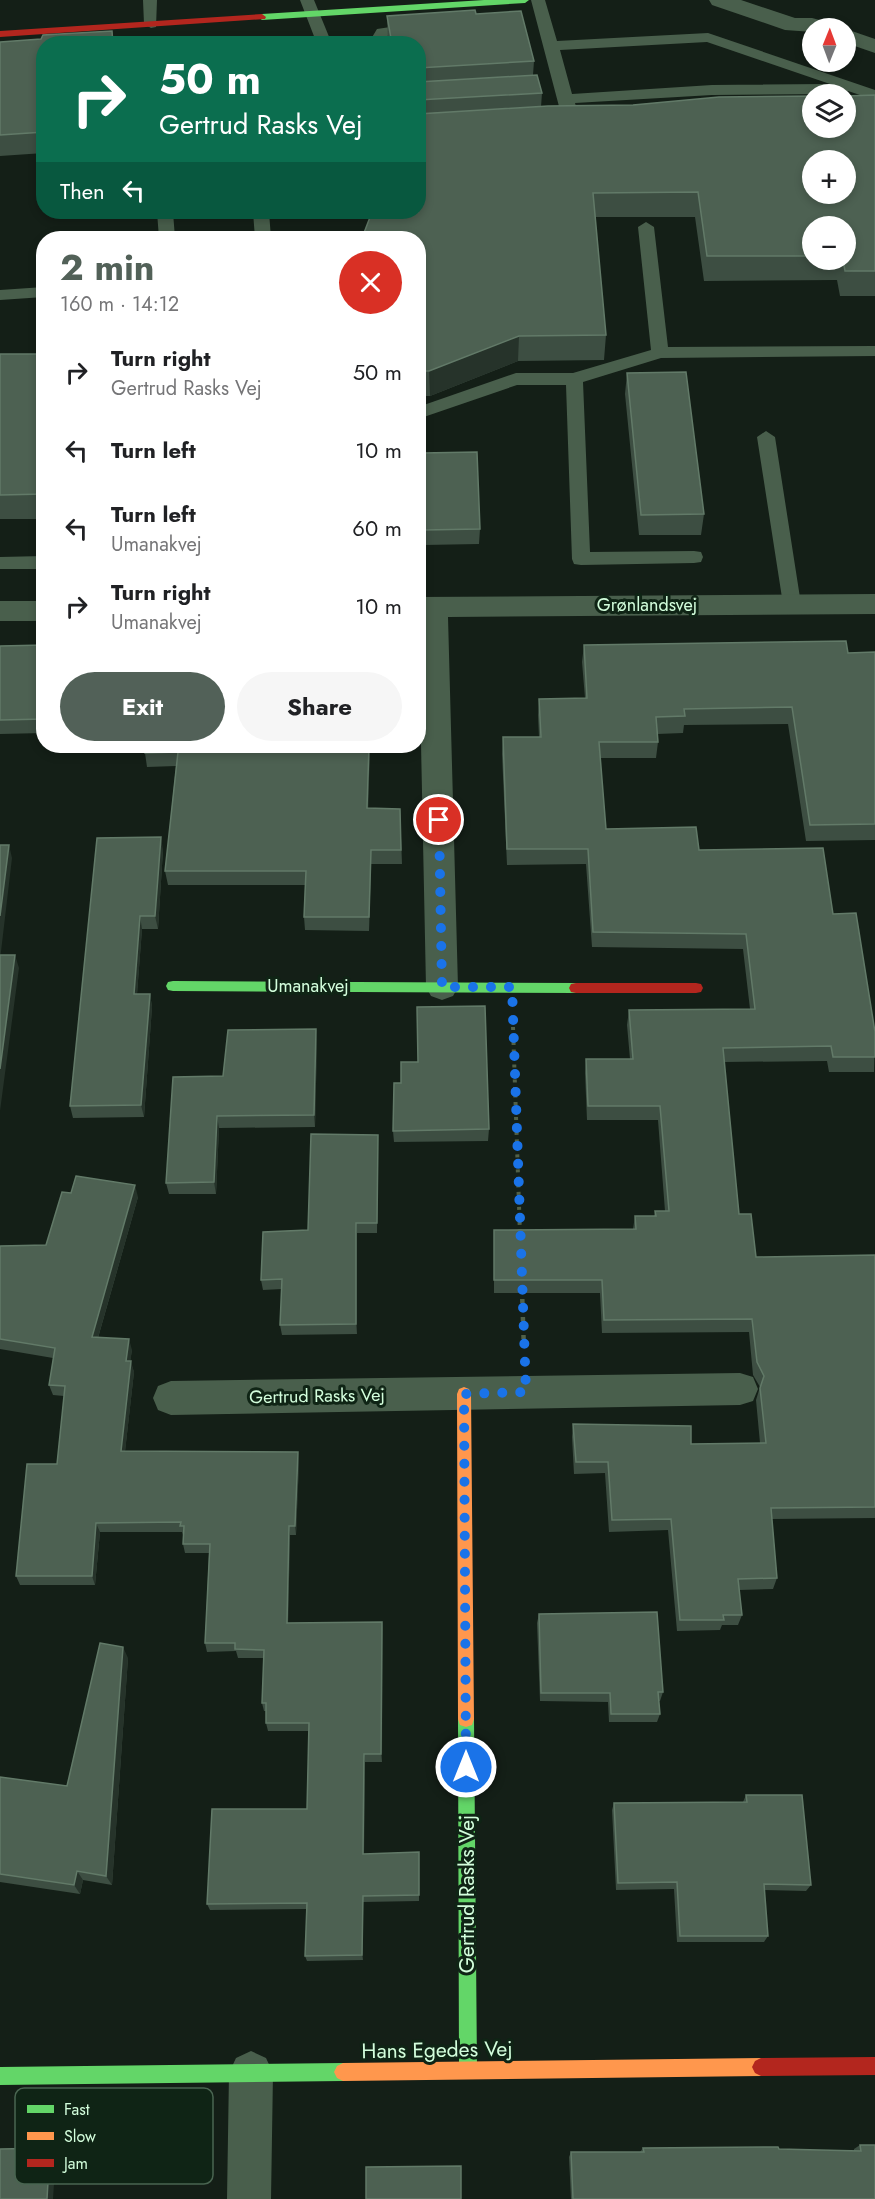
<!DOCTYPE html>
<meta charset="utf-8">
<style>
body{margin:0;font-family:Jost,sans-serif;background:#f6f6f6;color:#202124;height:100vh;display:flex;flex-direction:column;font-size:22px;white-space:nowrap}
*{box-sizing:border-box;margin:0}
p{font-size:20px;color:#757577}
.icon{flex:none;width:33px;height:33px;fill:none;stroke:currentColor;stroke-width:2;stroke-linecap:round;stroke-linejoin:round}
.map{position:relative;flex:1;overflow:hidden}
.sheet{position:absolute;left:36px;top:231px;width:390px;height:522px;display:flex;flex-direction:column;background:#fff;border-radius:24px;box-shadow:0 3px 9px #0003}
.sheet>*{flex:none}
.hud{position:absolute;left:36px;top:36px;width:390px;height:183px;border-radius:24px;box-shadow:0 3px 9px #0003;background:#0b6e4f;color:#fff;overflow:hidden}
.needle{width:39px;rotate:1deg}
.controls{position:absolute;left:802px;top:18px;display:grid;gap:12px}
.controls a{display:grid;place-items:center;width:54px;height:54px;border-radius:50%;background:#fff;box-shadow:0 3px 9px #0003;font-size:30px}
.pin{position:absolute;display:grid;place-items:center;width:51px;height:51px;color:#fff;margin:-26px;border:3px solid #fff;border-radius:50%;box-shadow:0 2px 6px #0007}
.me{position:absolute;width:66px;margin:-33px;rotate:0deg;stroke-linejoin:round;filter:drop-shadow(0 0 4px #0008)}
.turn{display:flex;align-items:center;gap:21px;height:126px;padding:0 24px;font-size:27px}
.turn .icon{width:78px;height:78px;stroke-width:2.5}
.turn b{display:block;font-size:42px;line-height:51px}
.then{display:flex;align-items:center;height:57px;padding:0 24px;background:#0003;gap:12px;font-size:22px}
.round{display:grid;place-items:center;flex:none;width:63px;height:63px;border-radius:32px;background:#f6f6f6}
.summary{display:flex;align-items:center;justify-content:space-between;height:102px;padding:0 24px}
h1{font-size:36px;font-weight:700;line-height:45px;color:#526158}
.primary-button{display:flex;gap:12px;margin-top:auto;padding:12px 24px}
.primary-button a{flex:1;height:69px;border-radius:36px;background:#526158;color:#fff;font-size:24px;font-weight:700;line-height:69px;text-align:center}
.primary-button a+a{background:#f6f6f6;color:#202124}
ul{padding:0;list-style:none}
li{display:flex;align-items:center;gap:18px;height:78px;padding:0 24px}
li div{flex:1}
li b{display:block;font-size:22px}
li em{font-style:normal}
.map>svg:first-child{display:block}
</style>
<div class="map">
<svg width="875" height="2199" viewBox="0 0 875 2199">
<rect width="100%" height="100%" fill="#141f17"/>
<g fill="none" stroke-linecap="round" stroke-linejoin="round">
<path stroke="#516047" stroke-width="4" stroke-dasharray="3 4.5" stroke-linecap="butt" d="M 513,1027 L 520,1235"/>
<path stroke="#516047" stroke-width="4.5" stroke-dasharray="4 5" stroke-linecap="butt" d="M 522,1290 L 524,1352"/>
<path fill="#495f4c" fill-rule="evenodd" d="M 143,0 L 157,0 L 156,27 L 151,28 L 144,24 Z
M 300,0 L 314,0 L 332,44 L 317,44 Z
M 531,0 L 545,0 L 557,41 L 708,33 L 875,90 L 875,100 L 848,91 L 841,94 L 712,95 L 575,103 L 577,110 L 574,113 L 561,114 ZM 707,42 L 830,84 L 712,85 L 572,94 L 560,50 Z
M 417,23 L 424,27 L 422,30 L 387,36 L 383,44 L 368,44 L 377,29 Z
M 191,40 L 231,40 L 238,44 L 184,44 Z
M 157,212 L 173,212 L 175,238 L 159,238 Z
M 253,212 L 269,212 L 271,238 L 255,238 Z
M 646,222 L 654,227 L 668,347 L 875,346 L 875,356 L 661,358 L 583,382 L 590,552 L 694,551 L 701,552 L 703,557 L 701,562 L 694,563 L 581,565 L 574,564 L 572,559 L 566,385 L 517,385 L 418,419 L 418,407 L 516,373 L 573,373 L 651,350 L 638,227 Z
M 44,287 L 44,297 L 0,300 L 0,290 Z
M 766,431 L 775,437 L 801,604 L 799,609 L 785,609 L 783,604 L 757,437 Z
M 44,556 L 44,569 L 0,569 L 0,557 Z"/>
<path fill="#495f4c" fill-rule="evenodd" d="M 709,0 L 741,0 L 795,18 L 812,18 L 831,23 L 834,28 L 813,28 L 813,32 L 785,30 L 712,5 Z
M 846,29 L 875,39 L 875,53 L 846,43 Z
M 875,594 L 875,614 L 448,617 L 458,987 L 453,996 L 442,1000 L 431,996 L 426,987 L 418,597 Z
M 0,601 L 44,601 L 44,621 L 0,621 Z
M 740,1373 L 753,1377 L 758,1389 L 753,1401 L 740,1405 L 171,1415 L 158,1410 L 153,1398 L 158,1386 L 171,1381 Z
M 251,2051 L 266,2058 L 273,2073 L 271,2199 L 227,2199 L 229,2073 L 236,2058 Z"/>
<path fill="#63d668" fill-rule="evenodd" d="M 484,0 L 529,0 L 525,3 L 262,20 L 258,17 L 262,14 Z
M 173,981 L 576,983 L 581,984 L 583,988 L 581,992 L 576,993 L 173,991 L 168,990 L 166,986 L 168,982 Z
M 466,1711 L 472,1713 L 474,1719 L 477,2070 L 474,2076 L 468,2079 L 462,2076 L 459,2070 L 458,1719 L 460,1713 Z
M 343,2063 L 349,2066 L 352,2072 L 349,2078 L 343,2081 L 0,2085 L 0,2067 Z"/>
<path fill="#ff974d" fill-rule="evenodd" d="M 464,1387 L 469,1389 L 471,1394 L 474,1719 L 472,1725 L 466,1727 L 460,1725 L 458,1719 L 457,1394 L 459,1389 Z
M 761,2058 L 767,2061 L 770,2067 L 767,2073 L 761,2076 L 343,2081 L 337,2078 L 334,2072 L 337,2066 L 343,2063 Z"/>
<path fill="#b3261e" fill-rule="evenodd" d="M 262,14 L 266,17 L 265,19 L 0,37 L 0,31 Z
M 576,983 L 696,983 L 701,984 L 703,988 L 701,992 L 696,993 L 576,993 L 571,992 L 569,988 L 571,984 Z
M 875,2057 L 875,2075 L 761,2076 L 755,2073 L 752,2067 L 755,2061 L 761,2058 Z"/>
</g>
<path fill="#3d4e42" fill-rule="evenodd" d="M 476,14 L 534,61 L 533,75 L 542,93 L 541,107 L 633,105 L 875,95 L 875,296 L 840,296 L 837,280 L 704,281 L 695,217 L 595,217 L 606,335 L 604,360 L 518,361 L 430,396 L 418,396 L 418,44 L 388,44 L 387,16 ZM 813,226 L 846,260 L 813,260 Z
M 112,31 L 114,44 L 44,44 L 44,153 L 0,156 L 0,42 L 41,39 Z
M 0,354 L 44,354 L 44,519 L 0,519 Z
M 627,373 L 704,514 L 701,535 L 639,535 L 625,394 Z
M 422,453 L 480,529 L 479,544 L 424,545 Z
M 44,645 L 44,733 L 0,734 L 0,646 Z
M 584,645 L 848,653 L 875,652 L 875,840 L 806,841 L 788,724 L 684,725 L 683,733 L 657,734 L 658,742 L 656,758 L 600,758 L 606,829 L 699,850 L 833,914 L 875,1032 L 874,1072 L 829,1072 L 827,1061 L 724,1062 L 739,1214 L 756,1257 L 875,1255 L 875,1518 L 772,1519 L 777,1578 L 773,1589 L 739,1590 L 742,1615 L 738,1625 L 722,1625 L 720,1630 L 677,1631 L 668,1530 L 609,1532 L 605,1473 L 574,1474 L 572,1437 L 573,1424 L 691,1444 L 760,1443 L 756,1400 L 760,1387 L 753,1375 L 749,1332 L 602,1333 L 600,1293 L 494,1293 L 494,1230 L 633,1229 L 635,1216 L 654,1216 L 655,1211 L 665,1211 L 658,1120 L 587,1120 L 585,1073 L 586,1059 L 630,1059 L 627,1025 L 629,1010 L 750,1009 L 743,949 L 592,947 L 586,864 L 507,865 L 502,754 L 503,737 L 539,737 L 538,715 L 539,699 L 585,698 L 582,662 Z
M 370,746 L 368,808 L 400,809 L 402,864 L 371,864 L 369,931 L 305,930 L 304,917 L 305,885 L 168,885 L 165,871 L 176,766 L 147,767 L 145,753 Z
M 163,850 L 158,929 L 142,929 L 137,994 L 150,994 L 152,1007 L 144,1117 L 73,1118 L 70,1106 Z
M 317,1041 L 315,1127 L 219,1128 L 216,1194 L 169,1194 L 166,1183 L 223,1076 Z
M 401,1083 L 489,1129 L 488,1141 L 394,1142 L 393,1131 Z
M 378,1135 L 377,1233 L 357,1233 L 357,1334 L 282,1335 L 280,1325 L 282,1289 L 263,1290 L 261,1280 L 308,1230 Z
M 71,1193 L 138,1197 L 98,1338 L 132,1350 L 130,1361 L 134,1372 L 125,1451 L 299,1462 L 296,1535 L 290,1535 L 288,1623 L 382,1622 L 382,1762 L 365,1762 L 364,1854 L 419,1852 L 419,1901 L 363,1902 L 363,1960 L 307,1961 L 305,1956 L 307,1909 L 210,1910 L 207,1904 L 307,1809 L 309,1731 L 268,1731 L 266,1723 L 266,1711 L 264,1711 L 262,1703 L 264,1658 L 238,1658 L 236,1651 L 207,1652 L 205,1643 L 209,1553 L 185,1553 L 183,1544 L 183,1535 L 182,1532 L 100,1532 L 95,1585 L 20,1585 L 16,1576 L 57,1464 L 64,1396 L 53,1395 L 49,1385 L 53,1358 L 0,1349 L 0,1246 L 46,1245 Z
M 539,1614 L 663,1692 L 660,1701 L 659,1701 L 660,1714 L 657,1722 L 609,1722 L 608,1702 L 540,1701 L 537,1623 Z
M 128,1658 L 112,1885 L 83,1880 L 80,1894 L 0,1882 L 0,1777 L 67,1786 Z
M 746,1795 L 811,1885 L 806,1891 L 764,1890 L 768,1936 L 764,1942 L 677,1942 L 674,1889 L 616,1890 L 612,1810 L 614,1803 L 743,1802 Z
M 860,2145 L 875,2199 L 571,2199 L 569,2157 L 571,2152 L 640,2152 L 643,2148 L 854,2151 L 854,2149 Z"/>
<path fill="#26332a" d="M 519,336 L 518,361 L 430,396 L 429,371 Z
M 369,746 L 370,746 L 368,822 L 367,808 Z
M 161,837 L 163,850 L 158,929 L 155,916 Z
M 9,845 L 12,858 L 0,960 L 0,916 Z
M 371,850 L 371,864 L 369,931 L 369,917 Z
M 140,916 L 142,929 L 136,1007 L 134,994 Z
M 15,955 L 19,968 L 0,1111 L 0,1069 Z
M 150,994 L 152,1007 L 144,1117 L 141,1105 Z
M 316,1029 L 317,1041 L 315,1127 L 314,1115 Z
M 217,1116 L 219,1128 L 216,1194 L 214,1182 Z
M 135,1185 L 138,1197 L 95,1348 L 92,1337 Z
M 356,1223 L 357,1233 L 357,1334 L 356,1324 Z
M 129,1339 L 132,1350 L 129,1372 L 126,1361 Z
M 131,1361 L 134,1372 L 124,1461 L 121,1451 Z
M 298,1452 L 299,1462 L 296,1535 L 295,1526 Z
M 96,1523 L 100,1532 L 95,1585 L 92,1576 Z
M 289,1526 L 290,1535 L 288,1631 L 287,1623 Z
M 382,1622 L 383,1630 L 382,1762 L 381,1754 Z
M 123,1647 L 128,1658 L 112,1885 L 106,1876 Z
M 364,1754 L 365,1762 L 364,1861 L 363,1854 Z
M 77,1871 L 83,1880 L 80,1894 L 74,1885 Z
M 363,1896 L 363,1960 L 362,1955 Z
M 50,2148 L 56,2153 L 53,2199 L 47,2199 Z"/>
<path fill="#4d6152" stroke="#627a68" stroke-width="1.5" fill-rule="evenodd" d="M 475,10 L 476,14 L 521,11 L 534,61 L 418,68 L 418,44 L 392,44 L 387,16 Z
M 112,31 L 113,44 L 44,44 L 44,132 L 0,135 L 0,42 L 41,39 L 43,35 Z
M 537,75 L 542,93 L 418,100 L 418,82 Z
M 875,95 L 875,271 L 845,271 L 843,260 L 846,260 L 846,226 L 813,226 L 813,256 L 707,256 L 698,192 L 593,193 L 606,335 L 519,336 L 429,371 L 418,371 L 418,238 L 362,238 L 372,212 L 418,212 L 418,114 L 548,106 L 633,105 L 719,97 L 813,96 L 813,128 L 846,128 L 846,96 ZM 813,160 L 846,160 L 846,194 L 813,194 Z
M 0,354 L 44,354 L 44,494 L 0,495 Z
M 686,372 L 704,514 L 641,515 L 627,373 Z
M 477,452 L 480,529 L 423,530 L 422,453 Z
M 846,641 L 848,653 L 875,652 L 875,824 L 810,825 L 792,707 L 684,709 L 685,716 L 656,717 L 658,742 L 599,742 L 606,829 L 696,827 L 699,850 L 823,848 L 833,914 L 856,913 L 875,1032 L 875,1057 L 833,1057 L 831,1046 L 723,1048 L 739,1214 L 751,1214 L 756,1257 L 875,1255 L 875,1507 L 771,1508 L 777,1578 L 738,1579 L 742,1615 L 723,1615 L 724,1620 L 680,1620 L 671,1519 L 612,1520 L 608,1462 L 576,1462 L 573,1424 L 691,1426 L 691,1444 L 766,1443 L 760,1388 L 764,1376 L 757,1362 L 752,1319 L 604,1320 L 602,1280 L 494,1280 L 494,1230 L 636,1229 L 635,1216 L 656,1216 L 655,1211 L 669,1211 L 660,1106 L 588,1106 L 586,1059 L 633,1059 L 629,1010 L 755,1009 L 746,934 L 593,932 L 588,849 L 507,849 L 503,737 L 541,737 L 539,699 L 587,698 L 584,645 Z
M 44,645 L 44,719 L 0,720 L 0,646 Z
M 145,746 L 369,746 L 367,808 L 400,809 L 401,850 L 371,850 L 369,917 L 304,917 L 306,871 L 165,871 L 178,752 L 145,753 Z
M 161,837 L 155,916 L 140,916 L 134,994 L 150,994 L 141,1105 L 70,1106 L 97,838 Z
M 0,845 L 9,845 L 0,916 Z
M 0,955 L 15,955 L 0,1069 Z
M 485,1006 L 489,1129 L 393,1131 L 394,1083 L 401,1083 L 401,1062 L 418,1062 L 417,1007 Z
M 316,1029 L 314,1115 L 217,1116 L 214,1182 L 166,1183 L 173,1077 L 223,1076 L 228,1030 Z
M 311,1134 L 378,1135 L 377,1223 L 356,1223 L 356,1324 L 280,1325 L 282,1279 L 261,1280 L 263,1232 L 308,1230 Z
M 76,1176 L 135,1185 L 92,1337 L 129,1339 L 126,1361 L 131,1361 L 121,1451 L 298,1452 L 295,1526 L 289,1526 L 287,1623 L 382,1622 L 381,1754 L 364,1754 L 363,1854 L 419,1852 L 419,1895 L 363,1896 L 362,1955 L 305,1956 L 307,1903 L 207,1904 L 212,1809 L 307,1809 L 309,1723 L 266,1723 L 266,1703 L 262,1703 L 264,1650 L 235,1649 L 235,1643 L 205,1643 L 210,1544 L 183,1544 L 184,1526 L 180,1526 L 181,1522 L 96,1523 L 92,1576 L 16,1576 L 27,1464 L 57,1464 L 65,1386 L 49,1385 L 55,1348 L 0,1339 L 0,1246 L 46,1245 L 62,1192 L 71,1193 Z
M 657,1612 L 663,1692 L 658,1692 L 660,1714 L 611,1714 L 610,1693 L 541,1693 L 539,1614 Z
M 100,1643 L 123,1647 L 106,1876 L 77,1871 L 74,1885 L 0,1874 L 0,1777 L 67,1786 Z
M 746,1795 L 802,1795 L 811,1885 L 764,1884 L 768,1936 L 680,1936 L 677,1882 L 618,1883 L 614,1803 L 747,1802 Z
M 860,2145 L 875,2145 L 875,2199 L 573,2199 L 571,2152 L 644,2152 L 643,2148 L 778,2147 L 779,2149 L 861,2151 Z
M 50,2148 L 47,2199 L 0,2199 L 0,2149 Z
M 461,2166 L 461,2199 L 366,2199 L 366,2167 Z"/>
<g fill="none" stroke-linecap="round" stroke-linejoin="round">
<path stroke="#1a73e8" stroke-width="10" stroke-dasharray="0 18" d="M 439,820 L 442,987 L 512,987 L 526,1392 L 464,1394 L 466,1767"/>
</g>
<g text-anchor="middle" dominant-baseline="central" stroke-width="6" stroke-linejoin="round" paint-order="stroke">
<g font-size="18" fill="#d3fedc" stroke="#0f2415">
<text x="647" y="605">Grønlandsvej</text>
<text x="308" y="986">Umanakvej</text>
<text transform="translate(317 1396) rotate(-1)">Gertrud Rasks Vej</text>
</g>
<g font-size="21" fill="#d3fedc" stroke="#0f2415">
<text transform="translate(467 1894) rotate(-90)">Gertrud Rasks Vej</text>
<text transform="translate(437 2050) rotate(-1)">Hans Egedes Vej</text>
</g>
</g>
<rect x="15" y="2088" width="198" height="96" rx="9" fill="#0f2415" stroke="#4a6551" stroke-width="1.5"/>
<rect x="27" y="2105" width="27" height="8" fill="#63d668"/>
<rect x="27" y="2132" width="27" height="8" fill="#ff974d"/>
<rect x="27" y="2159" width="27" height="8" fill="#b3261e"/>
<g font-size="16" fill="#d3fedc">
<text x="64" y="2115">Fast</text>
<text x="64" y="2142">Slow</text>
<text x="64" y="2169">Jam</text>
</g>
</svg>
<div class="controls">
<a><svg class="needle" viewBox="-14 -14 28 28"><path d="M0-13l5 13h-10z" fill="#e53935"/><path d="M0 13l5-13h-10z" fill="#757577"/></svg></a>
<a><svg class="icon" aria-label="layers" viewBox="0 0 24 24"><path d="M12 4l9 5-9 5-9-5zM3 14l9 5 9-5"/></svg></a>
<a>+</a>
<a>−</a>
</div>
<div class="pin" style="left:439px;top:820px;background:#d93025"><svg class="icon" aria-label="arrive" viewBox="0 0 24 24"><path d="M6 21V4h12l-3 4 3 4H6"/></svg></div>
<svg class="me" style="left:466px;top:1767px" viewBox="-20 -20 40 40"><circle r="17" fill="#1a73e8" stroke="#fff" stroke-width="3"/><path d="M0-11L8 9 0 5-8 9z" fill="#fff"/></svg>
<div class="hud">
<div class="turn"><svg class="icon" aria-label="right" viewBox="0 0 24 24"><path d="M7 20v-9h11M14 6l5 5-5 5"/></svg><div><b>50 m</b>Gertrud Rasks Vej</div></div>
<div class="then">Then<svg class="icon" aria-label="left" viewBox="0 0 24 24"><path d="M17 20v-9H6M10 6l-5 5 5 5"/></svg></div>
</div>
<section class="sheet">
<div class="summary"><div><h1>2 min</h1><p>160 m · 14:12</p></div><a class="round" style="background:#d93025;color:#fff"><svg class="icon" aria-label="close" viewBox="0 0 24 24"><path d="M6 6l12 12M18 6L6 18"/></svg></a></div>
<ul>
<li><svg class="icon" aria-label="right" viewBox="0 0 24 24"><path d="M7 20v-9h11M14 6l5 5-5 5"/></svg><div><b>Turn right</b><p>Gertrud Rasks Vej</p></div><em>50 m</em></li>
<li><svg class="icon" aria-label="left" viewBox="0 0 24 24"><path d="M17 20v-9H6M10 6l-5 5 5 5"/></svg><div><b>Turn left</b></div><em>10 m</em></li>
<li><svg class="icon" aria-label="left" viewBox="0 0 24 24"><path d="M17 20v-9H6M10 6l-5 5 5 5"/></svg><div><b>Turn left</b><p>Umanakvej</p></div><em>60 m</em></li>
<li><svg class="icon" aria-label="right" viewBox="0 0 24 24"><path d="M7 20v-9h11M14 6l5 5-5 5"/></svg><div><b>Turn right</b><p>Umanakvej</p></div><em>10 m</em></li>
</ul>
<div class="primary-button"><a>Exit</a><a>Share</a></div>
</section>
</div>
